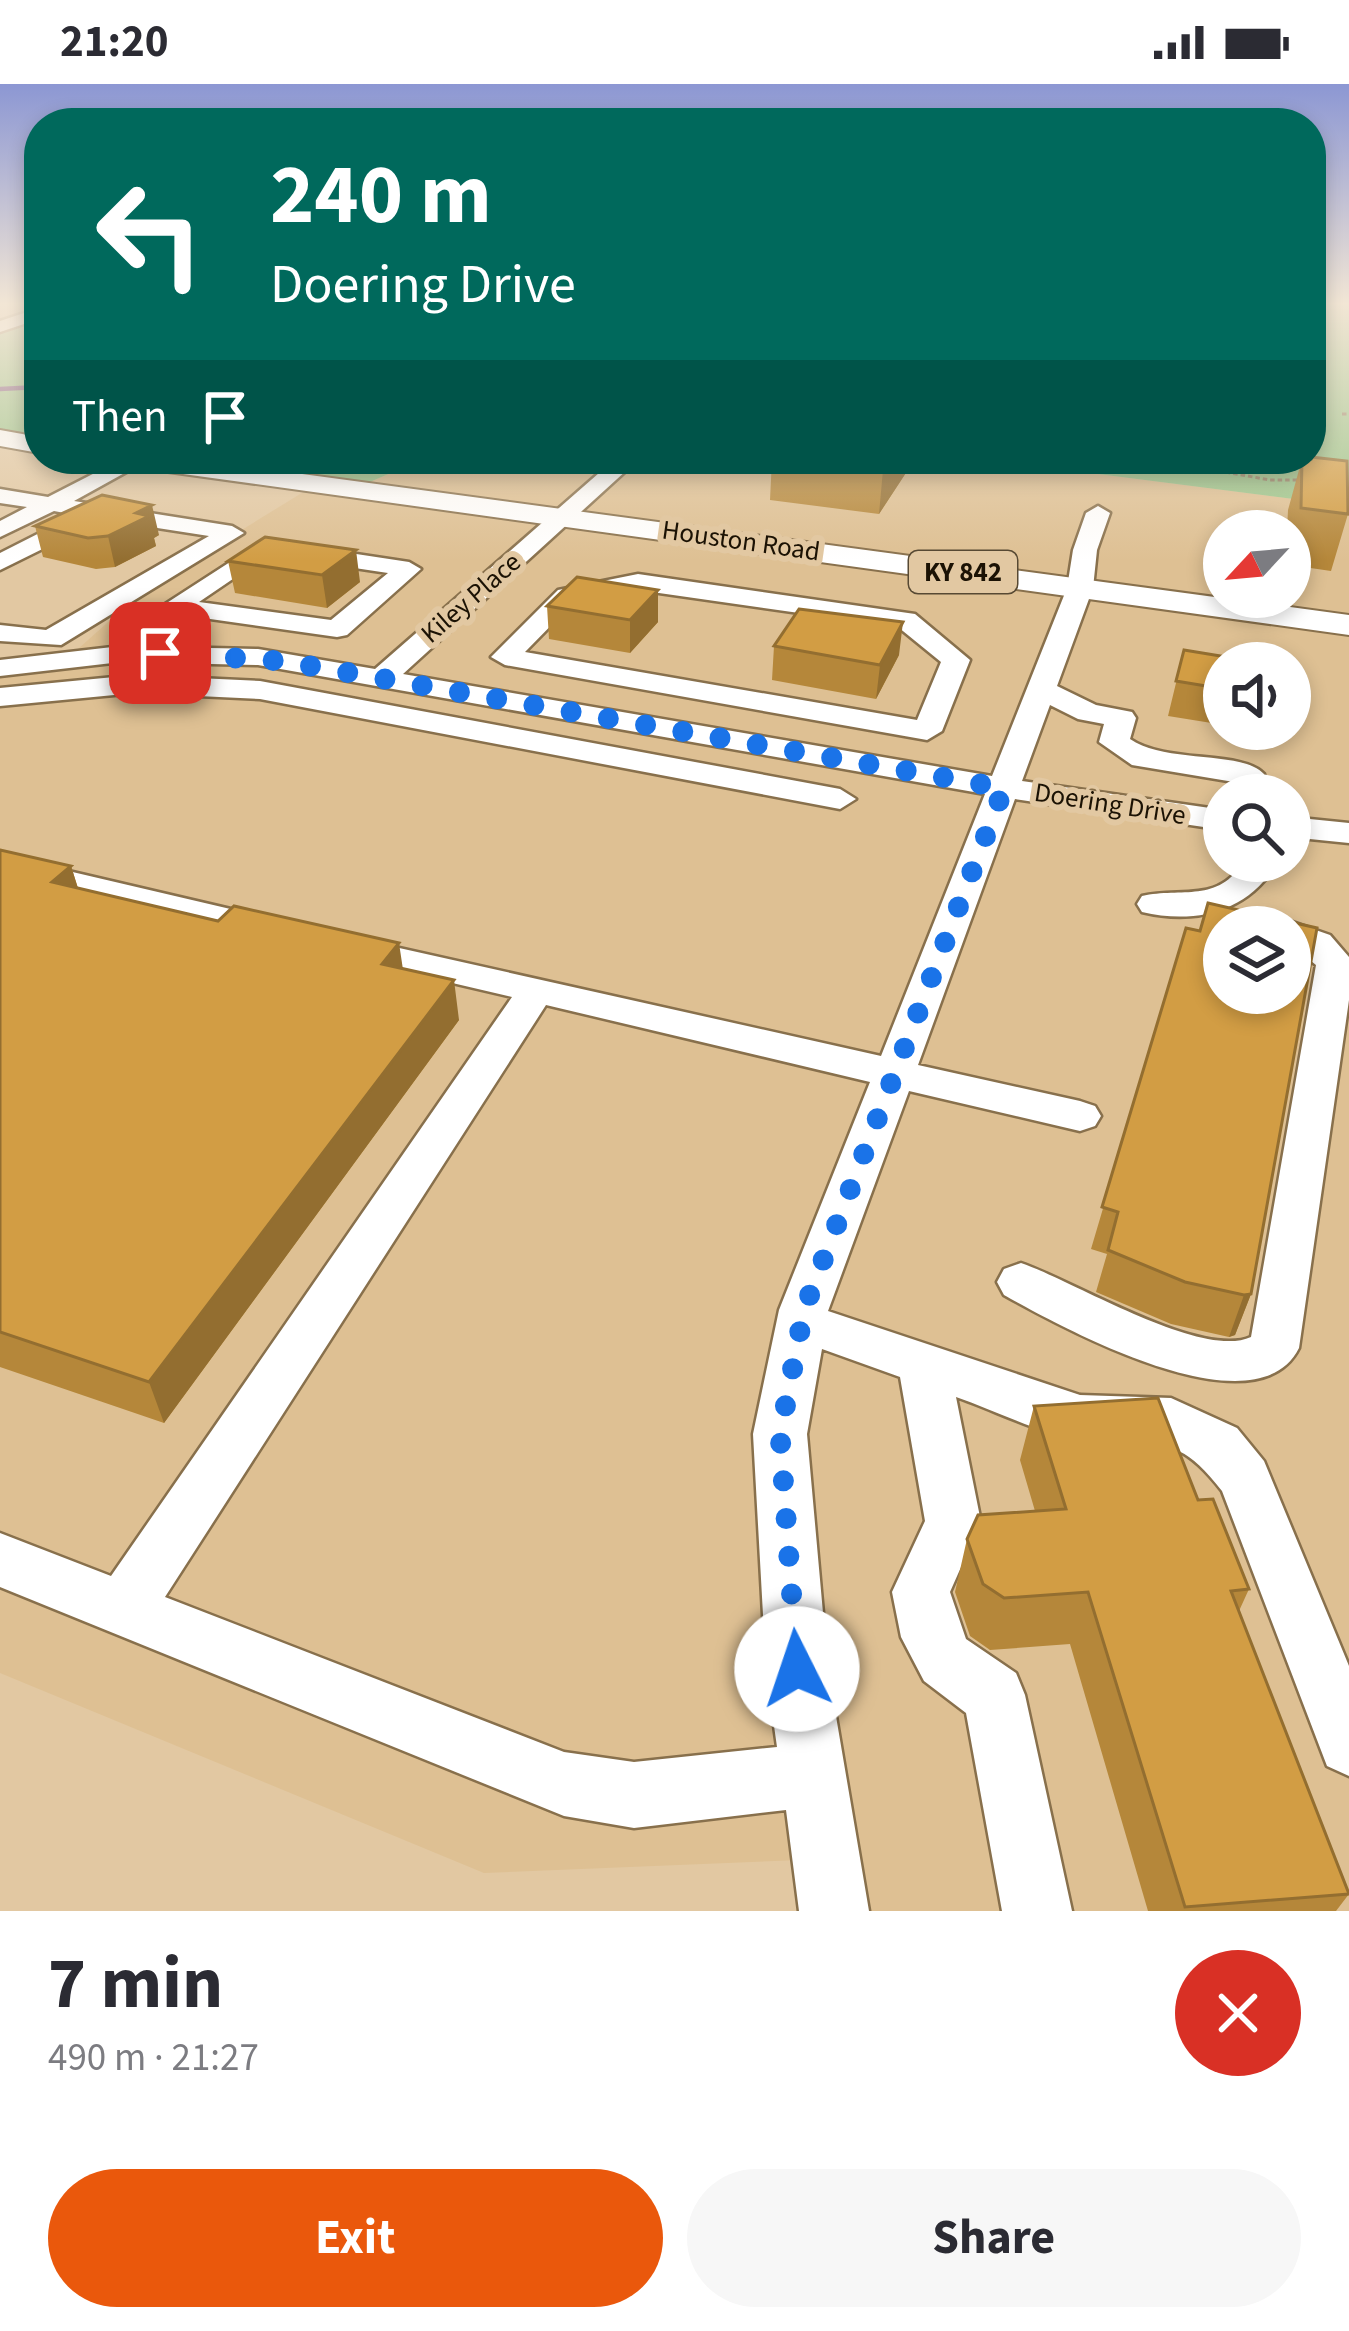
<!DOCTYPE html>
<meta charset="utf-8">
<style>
body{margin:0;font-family:"Source Sans 3",sans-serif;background:#f7f7f7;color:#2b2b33;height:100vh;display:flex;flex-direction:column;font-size:45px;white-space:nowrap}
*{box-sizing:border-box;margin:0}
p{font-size:39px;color:#7c7c81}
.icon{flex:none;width:66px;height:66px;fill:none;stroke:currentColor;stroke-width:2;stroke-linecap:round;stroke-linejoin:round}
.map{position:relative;height:1827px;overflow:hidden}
.sheet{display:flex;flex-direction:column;background:#fff;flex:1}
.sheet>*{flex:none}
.top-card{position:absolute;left:24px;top:24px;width:1302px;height:366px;border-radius:48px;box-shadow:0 6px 18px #0003;background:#00695c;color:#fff;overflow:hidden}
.needle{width:78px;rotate:244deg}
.fabs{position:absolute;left:1203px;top:426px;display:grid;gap:24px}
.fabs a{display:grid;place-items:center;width:108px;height:108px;border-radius:50%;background:#fff;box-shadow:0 6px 18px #0003;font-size:60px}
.pin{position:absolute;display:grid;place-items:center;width:102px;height:102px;color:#fff;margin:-51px;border-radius:24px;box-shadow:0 6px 18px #0006}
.me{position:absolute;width:132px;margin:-66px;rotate:356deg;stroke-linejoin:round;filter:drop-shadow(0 0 9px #0008)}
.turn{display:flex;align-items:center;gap:42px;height:252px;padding:0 48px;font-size:54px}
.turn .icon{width:156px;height:156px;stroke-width:2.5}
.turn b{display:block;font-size:84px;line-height:102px}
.then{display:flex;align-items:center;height:114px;padding:0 48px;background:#0003;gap:24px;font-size:45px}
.round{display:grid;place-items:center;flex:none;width:126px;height:126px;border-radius:63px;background:#f7f7f7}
.headline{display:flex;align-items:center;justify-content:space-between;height:204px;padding:0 48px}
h1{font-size:72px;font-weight:700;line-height:90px}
.action{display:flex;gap:24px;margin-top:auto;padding:24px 48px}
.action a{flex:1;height:138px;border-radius:72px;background:#ea580c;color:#fff;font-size:48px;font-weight:700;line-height:138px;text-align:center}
.action a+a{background:#f7f7f7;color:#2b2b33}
.status{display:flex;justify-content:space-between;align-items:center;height:84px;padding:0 60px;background:#fff;direction:ltr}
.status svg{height:33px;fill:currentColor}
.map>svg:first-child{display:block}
</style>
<div class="status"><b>21:20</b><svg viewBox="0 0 49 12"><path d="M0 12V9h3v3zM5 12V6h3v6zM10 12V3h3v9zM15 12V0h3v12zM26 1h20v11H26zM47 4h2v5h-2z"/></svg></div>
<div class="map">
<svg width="1349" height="1827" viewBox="0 0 1349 1827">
<rect width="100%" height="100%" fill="#e2c8a2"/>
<path fill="#dec093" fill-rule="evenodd" d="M 423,375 L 981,375 L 1349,422 L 1349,1827 L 834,1827 L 826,1775 L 484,1789 L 0,1589 L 0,584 L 69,573 L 144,506 L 318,399 L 356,404 ZM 1224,447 L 1290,447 L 1290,513 L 1224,513 ZM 1224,579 L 1290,579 L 1290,645 L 1224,645 ZM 1224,711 L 1290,711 L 1290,777 L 1224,777 ZM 1224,843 L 1290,843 L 1290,909 L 1224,909 Z"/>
<path fill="#9ac58a" d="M 1311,221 L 1349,221 L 1349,422 L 981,375 L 1311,375 Z
M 39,229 L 39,361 L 0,354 L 0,243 Z
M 132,375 L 423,375 L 356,404 Z"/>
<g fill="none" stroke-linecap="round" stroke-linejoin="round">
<path stroke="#7a507f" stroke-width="4.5" d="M 0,305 L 39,303"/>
<defs>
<path id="minor" d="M 39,224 L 39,235 L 0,248 L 0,237 Z
M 122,375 L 148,376 L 74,417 L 232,442 L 244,449 L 61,561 L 0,557 L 0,541 L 46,546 L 209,452 L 93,434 L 91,441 L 0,486 L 0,469 L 75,431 L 54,427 L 0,453 L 0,437 L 27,423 L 0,419 L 0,405 L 48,413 Z
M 615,375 L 639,375 L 403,590 L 992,692 L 1067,504 L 1073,466 L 1086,429 L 1098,422 L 1110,429 L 1097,466 L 1093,504 L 1057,602 L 1096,621 L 1132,628 L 1136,634 L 1130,655 C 1166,680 1242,666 1264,690 L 1268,711 L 1236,711 L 1234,698 L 1132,681 L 1099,658 L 1104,640 L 1078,635 L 1050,621 L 1022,697 L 1224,726 L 1224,746 L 1015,715 L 918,981 L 1080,1017 L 1095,1022 L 1101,1032 L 1095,1042 L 1080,1047 L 909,1007 L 828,1227 L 1080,1311 L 1171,1314 L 1237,1344 L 1264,1377 L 1349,1582 L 1349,1692 L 1327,1682 L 1222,1407 C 1170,1339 1151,1369 1081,1357 C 1039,1349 996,1327 956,1313 L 981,1438 L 950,1508 L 966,1555 L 1016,1589 L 1025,1611 L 1072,1827 L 1002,1827 L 966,1629 L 924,1597 L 901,1553 L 892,1508 L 925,1437 L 900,1293 L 822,1265 L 807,1350 L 828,1585 L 869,1827 L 799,1827 L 786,1726 L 634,1744 L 564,1732 L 0,1503 L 0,1449 L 111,1492 L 512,913 L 337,872 L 331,864 L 337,856 L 350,853 L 881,972 L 985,710 L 258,581 L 121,578 L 0,592 L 0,576 L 121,562 L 258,565 L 375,585 ZM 546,921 L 870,998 L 779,1226 L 753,1350 L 766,1585 L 777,1663 L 634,1678 L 564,1668 L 165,1513 Z
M 264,456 L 409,478 L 421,485 L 347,551 L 337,553 L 175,530 L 162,522 ZM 268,471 L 388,489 L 331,536 L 199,518 Z
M 638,490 L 915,530 L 970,576 L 942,647 L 927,656 L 505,581 L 491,573 L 558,506 ZM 638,506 L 898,543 L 941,578 L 917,636 L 525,568 L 575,517 Z
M 135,591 L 260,597 L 840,705 L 856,715 L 840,725 L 260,615 L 135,609 L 0,622 L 0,604 Z
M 1290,733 L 1349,739 L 1349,759 L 1290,753 Z
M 0,771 L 282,837 L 287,845 L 282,853 L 269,856 L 0,791 Z
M 1244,777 L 1278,777 C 1250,827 1197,841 1142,828 L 1137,820 L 1142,812 C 1182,803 1218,820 1244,777 Z
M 1290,837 L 1330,851 L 1349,873 L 1349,916 L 1299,1264 C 1256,1350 1063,1244 1004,1211 L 997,1198 L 1004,1185 L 1021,1179 C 1072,1196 1201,1276 1251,1253 L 1316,881 L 1290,860 L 1290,843 L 1275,843 Z"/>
<path id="major" d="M 0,346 L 39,353 L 39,369 L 0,362 Z
M 119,375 L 190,375 L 1349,531 L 1349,551 L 132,383 Z"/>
</defs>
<use href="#minor" stroke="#88704c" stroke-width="5"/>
<use href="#major" stroke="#88704c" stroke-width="4"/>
<path stroke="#988467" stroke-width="3" stroke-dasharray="4.5 3" stroke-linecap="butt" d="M 1342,330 L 1349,330
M 1152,375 L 1270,396 L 1304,396"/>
<use href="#minor" fill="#fff" fill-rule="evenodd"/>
<use href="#major" fill="#fff" fill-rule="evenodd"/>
</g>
<path fill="#b5873a" d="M 772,375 L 915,375 L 879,430 L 770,416 Z
M 1302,375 L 1348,430 L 1331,487 L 1290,481 L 1290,447 L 1287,447 L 1288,426 Z
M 35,442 L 159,451 L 154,454 L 156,462 L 115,483 L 96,485 L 43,473 Z
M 228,477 L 360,498 L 327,524 L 235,509 Z
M 658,506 L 658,538 L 630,569 L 549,555 L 547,522 Z
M 774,562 L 899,571 L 876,615 L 772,596 Z
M 1184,566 L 1224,579 L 1224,641 L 1168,632 Z
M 0,766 L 71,782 L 78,804 L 403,884 L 459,936 L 164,1339 L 0,1283 Z
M 1186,844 L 1251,1210 L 1235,1251 L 1229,1253 L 1171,1240 L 1096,1208 L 1107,1170 L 1091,1165 Z
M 1034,1322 L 1198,1416 L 1249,1505 L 1239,1527 L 1349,1810 L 1336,1827 L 1148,1827 L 1070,1560 L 990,1566 L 970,1552 L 955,1508 L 967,1455 L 1035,1427 L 1020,1376 Z"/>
<path fill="#936e30" d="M 884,375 L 915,375 L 879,430 Z
M 152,421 L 159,451 L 154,454 L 156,462 L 115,483 L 108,452 L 136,429 Z
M 356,466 L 360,498 L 327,524 L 322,491 Z
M 658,506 L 658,538 L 630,569 L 630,536 Z
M 903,538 L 899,571 L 876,615 L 880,581 Z
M 71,782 L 83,821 L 52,798 Z
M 399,859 L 405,899 L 382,880 Z
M 454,896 L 459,936 L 164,1339 L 149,1298 Z
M 1251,1210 L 1235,1251 L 1229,1253 L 1244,1211 Z"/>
<path fill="#d29d44" stroke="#936e30" stroke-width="3" fill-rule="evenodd" d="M 1311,373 L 1347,377 L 1348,430 L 1301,424 L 1302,375 L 1311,375 Z
M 102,411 L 152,421 L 136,429 L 149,432 L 108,452 L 88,454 L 35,442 Z
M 265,453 L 356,466 L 322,491 L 228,477 Z
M 577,493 L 658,506 L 630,536 L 547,522 Z
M 799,525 L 903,538 L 880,581 L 774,562 Z
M 1184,566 L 1257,578 L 1224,579 L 1224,605 L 1176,597 Z
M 0,766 L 71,782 L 52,798 L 218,837 L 234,822 L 399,859 L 382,880 L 454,896 L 149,1298 L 0,1248 Z
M 1208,819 L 1317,844 L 1251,1210 L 1244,1211 L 1185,1198 L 1108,1166 L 1118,1128 L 1102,1123 L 1186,844 L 1200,847 ZM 1224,843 L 1290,843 L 1290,909 L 1224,909 Z
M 1158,1314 L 1198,1416 L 1213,1415 L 1249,1505 L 1231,1507 L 1349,1810 L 1185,1823 L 1088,1508 L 1004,1514 L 983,1500 L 967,1455 L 978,1431 L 1066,1425 L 1034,1322 Z"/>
<linearGradient id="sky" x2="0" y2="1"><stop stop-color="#8c97d3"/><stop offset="0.46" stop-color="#f2e6d5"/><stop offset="1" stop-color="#f2e6d5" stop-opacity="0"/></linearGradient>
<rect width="1349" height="477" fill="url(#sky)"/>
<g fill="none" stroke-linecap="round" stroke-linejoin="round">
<path stroke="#1a73e8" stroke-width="21" stroke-dasharray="0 37.8" d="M 160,569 L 282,577 L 1004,704 L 804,1226 L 780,1350 L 797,1585"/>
</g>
<g text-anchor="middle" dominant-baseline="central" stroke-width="12" stroke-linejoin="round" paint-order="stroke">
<g font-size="27" fill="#1b1204" stroke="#e2c8a2">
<text transform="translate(741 457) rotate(8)">Houston Road</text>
<text transform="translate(471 514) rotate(-41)">Kiley Place</text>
<text transform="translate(1110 720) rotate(9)">Doering Drive</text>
</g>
<rect fill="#e2c8a2" stroke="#574933" stroke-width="3" x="909" y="467" width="108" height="42" rx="9"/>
<g font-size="27" font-weight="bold" fill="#1b1204">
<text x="963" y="488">KY 842</text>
</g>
</g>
</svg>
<div class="fabs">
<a><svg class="needle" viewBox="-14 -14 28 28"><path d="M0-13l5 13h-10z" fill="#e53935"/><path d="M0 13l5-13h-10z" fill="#7c7c81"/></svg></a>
<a><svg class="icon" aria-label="sound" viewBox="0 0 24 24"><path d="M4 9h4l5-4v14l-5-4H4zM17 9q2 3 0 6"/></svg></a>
<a><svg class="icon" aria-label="search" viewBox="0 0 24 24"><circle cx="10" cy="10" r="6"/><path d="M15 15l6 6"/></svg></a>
<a><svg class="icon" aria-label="layers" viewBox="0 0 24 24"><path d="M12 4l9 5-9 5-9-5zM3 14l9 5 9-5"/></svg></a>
</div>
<div class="pin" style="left:160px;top:569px;background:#d93025"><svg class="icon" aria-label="arrive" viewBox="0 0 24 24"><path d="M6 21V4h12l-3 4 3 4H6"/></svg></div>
<svg class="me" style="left:797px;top:1585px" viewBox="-20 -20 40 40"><circle r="19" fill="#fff"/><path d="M0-13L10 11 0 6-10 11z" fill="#1a73e8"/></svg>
<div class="top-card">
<div class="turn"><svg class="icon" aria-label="left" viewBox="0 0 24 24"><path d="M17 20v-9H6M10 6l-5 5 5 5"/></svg><div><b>240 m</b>Doering Drive</div></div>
<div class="then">Then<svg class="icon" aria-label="arrive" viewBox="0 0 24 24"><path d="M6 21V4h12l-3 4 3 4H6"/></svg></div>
</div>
</div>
<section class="sheet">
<div class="headline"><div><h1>7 min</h1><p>490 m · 21:27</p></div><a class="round" style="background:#d93025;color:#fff"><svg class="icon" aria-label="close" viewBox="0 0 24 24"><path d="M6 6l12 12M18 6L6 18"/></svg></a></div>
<div class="action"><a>Exit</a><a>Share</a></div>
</section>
